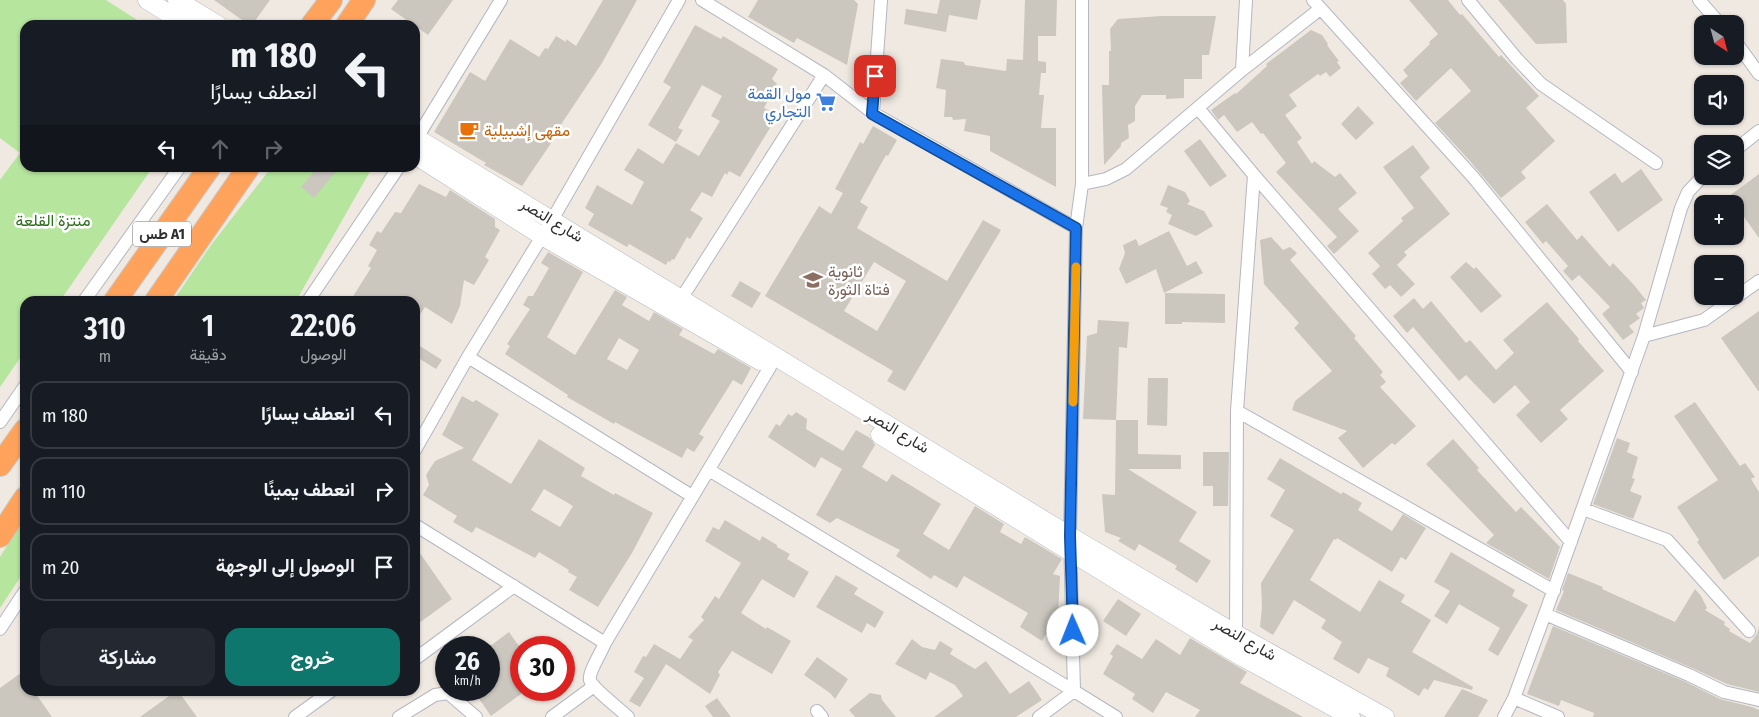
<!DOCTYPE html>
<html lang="ar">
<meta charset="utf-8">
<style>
body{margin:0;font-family:"Fira Sans Condensed",Vazirmatn,sans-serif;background:#242831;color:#f1f3f6;direction:rtl;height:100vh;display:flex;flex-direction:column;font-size:19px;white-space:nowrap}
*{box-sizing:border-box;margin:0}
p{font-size:16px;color:#9ea1a6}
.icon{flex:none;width:28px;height:28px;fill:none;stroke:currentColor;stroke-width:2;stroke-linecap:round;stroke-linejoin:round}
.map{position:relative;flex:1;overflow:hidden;direction:ltr}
.drawer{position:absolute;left:20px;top:296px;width:400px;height:400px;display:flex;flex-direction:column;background:#171b24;border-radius:15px;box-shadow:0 1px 4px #0004;direction:rtl}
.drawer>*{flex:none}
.guide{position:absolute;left:20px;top:20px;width:400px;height:152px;border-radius:15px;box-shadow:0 1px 4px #0004;direction:rtl;background:#171b24;color:#f1f3f6;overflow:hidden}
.needle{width:32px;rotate:144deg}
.controls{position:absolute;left:1694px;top:15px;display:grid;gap:10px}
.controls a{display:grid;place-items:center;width:50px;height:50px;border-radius:10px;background:#171b24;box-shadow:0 1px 4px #0004;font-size:25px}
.speed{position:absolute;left:435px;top:636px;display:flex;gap:10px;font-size:25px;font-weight:700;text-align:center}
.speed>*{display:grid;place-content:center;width:65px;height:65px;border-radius:50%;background:#171b24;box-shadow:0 1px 4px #0004;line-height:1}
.speed small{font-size:12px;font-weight:400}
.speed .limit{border:8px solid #d22;background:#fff;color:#111}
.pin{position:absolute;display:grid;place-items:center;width:42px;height:42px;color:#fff;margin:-21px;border-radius:10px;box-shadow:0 2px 8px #0006}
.me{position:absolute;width:55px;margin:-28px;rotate:359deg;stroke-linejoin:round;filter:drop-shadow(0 0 4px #0008)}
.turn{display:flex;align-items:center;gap:18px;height:105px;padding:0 20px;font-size:22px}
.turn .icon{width:65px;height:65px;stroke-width:2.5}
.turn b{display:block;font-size:35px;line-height:42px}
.lanes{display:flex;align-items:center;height:48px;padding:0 20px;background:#0003;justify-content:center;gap:25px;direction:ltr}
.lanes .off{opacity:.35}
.eta{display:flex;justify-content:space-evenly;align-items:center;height:85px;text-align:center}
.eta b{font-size:30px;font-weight:600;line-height:35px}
.cta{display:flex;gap:10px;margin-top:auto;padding:10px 20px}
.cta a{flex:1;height:58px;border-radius:15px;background:#0f766e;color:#fff;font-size:20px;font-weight:600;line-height:58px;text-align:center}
.cta a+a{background:#242831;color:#f1f3f6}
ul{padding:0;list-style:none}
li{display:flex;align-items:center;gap:15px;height:68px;margin:0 10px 8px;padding:0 10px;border:2px solid #363941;border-radius:15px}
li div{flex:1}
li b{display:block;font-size:19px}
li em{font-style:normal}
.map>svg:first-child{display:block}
</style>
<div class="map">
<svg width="1759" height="717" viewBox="0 0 1759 717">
<rect width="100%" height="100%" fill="#efe9e1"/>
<path fill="#b6e59e" d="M 0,0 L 106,0 L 145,25 L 25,25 L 25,168 L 152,168 L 60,301 L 25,301 L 25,351 L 0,387 L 0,180 L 20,153 L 0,138 Z
M 271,168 L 372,168 L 296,301 L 173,301 L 211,245 Z
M 25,517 L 25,570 L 0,608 L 0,557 Z"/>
<path fill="#cbc7bf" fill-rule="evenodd" d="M 214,0 L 270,0 L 252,25 L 249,25 Z
M 398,0 L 453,0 L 428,35 L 391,9 Z
M 603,0 L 637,0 L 602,63 L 560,126 L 562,127 L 522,186 L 484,165 L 486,163 L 434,132 L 470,72 L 485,81 L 510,39 L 539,57 L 545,48 L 548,49 L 556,36 L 566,42 L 566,39 L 576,46 Z
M 758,0 L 854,0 L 858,4 L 847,65 L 797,38 L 794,43 L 748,17 Z
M 940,0 L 981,0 L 977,20 L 949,15 L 946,32 L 904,24 L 906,9 L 937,14 Z
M 1025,0 L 1057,0 L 1056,36 L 1038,36 L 1038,61 L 1046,62 L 1046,73 L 1041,73 L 1039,95 L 1044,95 L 1041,128 L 1056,128 L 1056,187 L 990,151 L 990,136 L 964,131 L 966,119 L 953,120 L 952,117 L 944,117 L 946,90 L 936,88 L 941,59 L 964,62 L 965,65 L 1006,71 L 1007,59 L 1023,60 Z
M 1409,0 L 1448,0 L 1460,15 L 1462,14 L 1499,57 L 1501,55 L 1539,96 L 1526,108 L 1555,141 L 1521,172 L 1526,178 L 1501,198 L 1469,160 L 1435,123 L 1471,91 L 1451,68 L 1416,101 L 1400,83 L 1408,76 L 1403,70 L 1430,44 L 1429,42 L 1438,34 Z
M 1498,0 L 1563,0 L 1566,4 L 1567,43 L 1536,44 Z
M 1161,16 L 1216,16 L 1209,55 L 1202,55 L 1202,79 L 1184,79 L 1184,98 L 1166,99 L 1166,95 L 1142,95 L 1135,106 L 1135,121 L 1128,125 L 1129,138 L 1121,143 L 1121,146 L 1104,165 L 1102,85 L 1109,85 L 1109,51 L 1111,51 L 1110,29 L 1118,19 Z
M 695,25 L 721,39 L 723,36 L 778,69 L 772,79 L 777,84 L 764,108 L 778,115 L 740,177 L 729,171 L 727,175 L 725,173 L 712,197 L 702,192 L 690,210 L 703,218 L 690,239 L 687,237 L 674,260 L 672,259 L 670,262 L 668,261 L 666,265 L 629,244 L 627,247 L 588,225 L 594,214 L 585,208 L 597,185 L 632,205 L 644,182 L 624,170 L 638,148 L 663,164 L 676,143 L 699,156 L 720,121 L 711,116 L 722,96 L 702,85 L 678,128 L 683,130 L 676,142 L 648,125 L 671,87 L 663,82 Z
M 1311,30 L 1322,35 L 1328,44 L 1327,45 L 1339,61 L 1337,62 L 1341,68 L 1330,77 L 1326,72 L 1320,76 L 1318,74 L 1289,95 L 1297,106 L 1285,115 L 1302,138 L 1297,142 L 1312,164 L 1314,161 L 1335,177 L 1340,173 L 1357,193 L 1338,209 L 1359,231 L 1334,254 L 1327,246 L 1337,237 L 1276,172 L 1286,163 L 1263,133 L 1261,134 L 1252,122 L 1237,132 L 1224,115 L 1218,120 L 1211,110 L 1235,93 L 1236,94 L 1267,66 L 1266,64 Z
M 1358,106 L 1374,123 L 1356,140 L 1341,124 Z
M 873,126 L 897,140 L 888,156 L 886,155 L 860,202 L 868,207 L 857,228 L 947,281 L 983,220 L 1001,230 L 905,391 L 887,381 L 893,371 L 765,296 L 819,206 L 831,214 L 843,193 L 835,189 L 860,142 L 863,144 ZM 874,262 L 906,281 L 877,331 L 844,311 Z
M 1200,139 L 1227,176 L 1210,187 L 1184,151 Z
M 1413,145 L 1430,168 L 1420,177 L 1450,214 L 1404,252 L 1407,255 L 1397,265 L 1415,284 L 1401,297 L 1390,285 L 1385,289 L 1372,274 L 1380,266 L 1368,253 L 1403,221 L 1401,218 L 1414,208 L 1383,167 Z
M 317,168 L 339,168 L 314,198 L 301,187 Z
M 1641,169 L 1663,200 L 1618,232 L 1589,192 L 1615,173 L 1622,183 Z
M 1759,174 L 1759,238 L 1729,196 Z
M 419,184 L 446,197 L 450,190 L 495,219 L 495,227 L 500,230 L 485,257 L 489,260 L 474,285 L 464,280 L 460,306 L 452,324 L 425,307 L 415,322 L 415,301 L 350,301 L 371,268 L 368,266 L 377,250 L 369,245 L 377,231 L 381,233 L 395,212 L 401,213 Z
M 1168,185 L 1185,192 L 1190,201 L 1187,204 L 1204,211 L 1213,226 L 1196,236 L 1168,224 L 1172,215 L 1166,212 L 1168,208 L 1160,205 Z
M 1547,204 L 1577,240 L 1582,235 L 1610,267 L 1613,263 L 1634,285 L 1646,300 L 1641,303 L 1644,308 L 1636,314 L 1640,318 L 1629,326 L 1634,332 L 1623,340 L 1602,314 L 1610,307 L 1579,275 L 1572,281 L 1563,271 L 1568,266 L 1546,241 L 1543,244 L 1525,222 Z
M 1169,231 L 1187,266 L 1196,261 L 1203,273 L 1164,293 L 1156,269 L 1126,284 L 1119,269 L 1125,253 L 1123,245 L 1136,239 L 1139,246 Z
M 1271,237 L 1283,250 L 1290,247 L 1297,253 L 1290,260 L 1356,336 L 1354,338 L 1383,372 L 1380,375 L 1386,382 L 1380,387 L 1416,426 L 1395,445 L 1392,443 L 1363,468 L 1338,438 L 1347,431 L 1292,410 L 1295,401 L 1332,371 L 1294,328 L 1299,323 L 1264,284 L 1260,240 Z
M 548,252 L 583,272 L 547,337 L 575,355 L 615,290 L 627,297 L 622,305 L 649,321 L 654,312 L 683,329 L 679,335 L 714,354 L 718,349 L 751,368 L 742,385 L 733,380 L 699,434 L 704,437 L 694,452 L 687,448 L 682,458 L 615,422 L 614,424 L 567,397 L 568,395 L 505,354 L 510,346 L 507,344 L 530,309 L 523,305 L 528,296 L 533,296 L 549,268 L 541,263 ZM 619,338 L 639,350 L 627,370 L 607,359 Z
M 1466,262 L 1474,269 L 1476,267 L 1502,296 L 1481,313 L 1450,277 Z
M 740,281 L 761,293 L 752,308 L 731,296 Z
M 1165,293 L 1225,294 L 1225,323 L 1182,322 L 1182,324 L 1165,324 Z
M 1414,298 L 1423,309 L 1431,301 L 1466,343 L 1470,340 L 1496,370 L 1514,353 L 1503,340 L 1547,302 L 1579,339 L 1578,341 L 1604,371 L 1560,410 L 1568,419 L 1541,443 L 1516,415 L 1530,402 L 1515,385 L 1494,404 L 1466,375 L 1459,381 L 1413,327 L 1407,333 L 1393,316 Z
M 1759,311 L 1759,392 L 1721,338 Z
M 1098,320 L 1129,322 L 1127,348 L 1119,347 L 1116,420 L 1083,419 L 1087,336 L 1097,333 Z
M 415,343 L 442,360 L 436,369 L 415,356 Z
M 1148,378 L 1168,378 L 1167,426 L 1147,425 Z
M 462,396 L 473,402 L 476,400 L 499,414 L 472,460 L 511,484 L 539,439 L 585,468 L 581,476 L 614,495 L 615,493 L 653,513 L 632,553 L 598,607 L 569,590 L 577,577 L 568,572 L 569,570 L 539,552 L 535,558 L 476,527 L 472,533 L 453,522 L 457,516 L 423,495 L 429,485 L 426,475 L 435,461 L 464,448 L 442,435 ZM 544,489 L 573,506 L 560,527 L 531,510 Z
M 1695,402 L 1740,466 L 1745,463 L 1755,477 L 1751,479 L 1759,492 L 1759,556 L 1724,580 L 1697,542 L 1699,540 L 1677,507 L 1718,480 L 1674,416 Z
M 796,412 L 807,419 L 806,429 L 843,451 L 856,430 L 870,438 L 875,445 L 862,467 L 887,482 L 892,474 L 941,504 L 923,534 L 949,550 L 975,506 L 1004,524 L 1000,532 L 1021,544 L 1025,537 L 1062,559 L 1053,574 L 1060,576 L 1058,614 L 1042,641 L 1020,627 L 1028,613 L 964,576 L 957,588 L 934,575 L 931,579 L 896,556 L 900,550 L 837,518 L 830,523 L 816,515 L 842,469 L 821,457 L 815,468 L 768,437 L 776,424 L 780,426 L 788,414 L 792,416 Z
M 1116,420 L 1138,420 L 1138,454 L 1181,455 L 1181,469 L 1128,469 L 1197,512 L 1179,541 L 1211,561 L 1197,583 L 1175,569 L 1177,566 L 1139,544 L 1135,551 L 1118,541 L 1121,538 L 1105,532 L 1102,494 L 1115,495 Z
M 1617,438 L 1630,443 L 1627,452 L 1638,457 L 1632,478 L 1635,479 L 1630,491 L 1642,496 L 1633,519 L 1593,504 Z
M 1453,439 L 1479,468 L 1477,470 L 1516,512 L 1521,507 L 1560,547 L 1549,579 L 1486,543 L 1494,535 L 1426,464 Z
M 1203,452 L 1229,452 L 1228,506 L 1213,506 L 1213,486 L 1203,486 Z
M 1280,458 L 1341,494 L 1343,492 L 1362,503 L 1358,510 L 1392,531 L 1403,514 L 1426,528 L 1406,560 L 1401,557 L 1392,572 L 1337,538 L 1336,540 L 1334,539 L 1310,580 L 1360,612 L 1379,580 L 1405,595 L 1401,602 L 1431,620 L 1412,652 L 1473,687 L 1472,690 L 1434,680 L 1428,690 L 1424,688 L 1419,696 L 1386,676 L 1389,668 L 1368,658 L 1359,674 L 1333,659 L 1342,642 L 1321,628 L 1326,620 L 1294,600 L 1273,635 L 1260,627 L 1262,607 L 1261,583 L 1294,530 L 1270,516 L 1285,490 L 1267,479 Z
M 725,520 L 760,541 L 762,536 L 777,545 L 777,547 L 790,554 L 787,559 L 809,572 L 794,598 L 762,579 L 741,613 L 766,629 L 767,627 L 791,641 L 772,674 L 732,651 L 718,672 L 720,675 L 710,694 L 666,664 L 640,707 L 629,701 L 644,678 L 634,672 L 643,656 L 646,657 L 654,644 L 680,659 L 693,640 L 688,637 L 704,620 L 701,617 L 715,596 L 719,599 L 741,563 L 705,541 L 713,527 L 719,530 Z
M 415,546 L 452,599 L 415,626 Z
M 1451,552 L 1515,590 L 1512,596 L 1528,605 L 1498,656 L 1488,650 L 1500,628 L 1459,604 L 1447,624 L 1434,616 L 1450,591 L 1434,582 Z
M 1568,573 L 1603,587 L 1602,589 L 1675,622 L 1695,589 L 1701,596 L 1707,608 L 1705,610 L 1725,622 L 1724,625 L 1730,629 L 1729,631 L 1750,643 L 1757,634 L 1759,627 L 1759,692 L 1727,684 L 1692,668 L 1556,610 L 1564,591 L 1562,590 Z
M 836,575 L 858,588 L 854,594 L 884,612 L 875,628 L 867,623 L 862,633 L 816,607 Z
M 1118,599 L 1141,614 L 1126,636 L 1103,621 Z
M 1553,626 L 1686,682 L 1720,699 L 1752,707 L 1759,710 L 1759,717 L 1593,717 L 1594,713 L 1561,700 L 1559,706 L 1527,694 Z
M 509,632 L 521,649 L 521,694 L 491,716 L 473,690 L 489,690 L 489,647 Z
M 1190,638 L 1247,672 L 1240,683 L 1303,717 L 1195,717 L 1200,710 L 1166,692 L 1153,713 L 1132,699 L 1135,694 L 1103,674 L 1113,656 L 1110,654 L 1117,644 L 1142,659 L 1156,639 L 1180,655 Z
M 912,639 L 922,647 L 935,650 L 940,641 L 953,649 L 950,654 L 975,669 L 986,661 L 1010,694 L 1029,681 L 1042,700 L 1016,717 L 934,717 L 963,696 L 955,685 L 930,672 L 926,680 L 895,664 Z
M 817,657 L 848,679 L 835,699 L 830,693 L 804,675 Z
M 25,670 L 25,691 L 34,691 L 52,717 L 0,717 L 0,688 Z
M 1462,689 L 1488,700 L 1478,717 L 1444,717 Z
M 176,691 L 178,691 L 197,717 L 140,717 Z
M 870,693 L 881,695 L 882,700 L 896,717 L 855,717 L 849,710 Z
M 717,698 L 731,717 L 713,717 L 705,706 Z"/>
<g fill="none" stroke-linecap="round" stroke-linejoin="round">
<defs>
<path id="street" d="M 702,0 L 824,75 L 873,113 L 1076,228
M 1082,0 L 1082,184 L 1076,228 L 1070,536 L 1074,691 L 1116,717
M 1313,0 L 1473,177 L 1632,372
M 1468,0 L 1517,59 L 1541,84 L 1656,163
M 1699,0 L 1720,24
M 1735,41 L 1759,74
M 1242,70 L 1320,9
M 1198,108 L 1254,175 L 1571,542
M 873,113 L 881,0
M 415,141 L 501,0
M 1735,150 L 1759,131
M 1082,184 L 1106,179 L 1126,169 L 1242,70 L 1246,0
M 681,299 L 824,75
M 84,301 L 179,168
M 308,301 L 398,168
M 1644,336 L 1704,320 L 1759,281
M 468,357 L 692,496
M 1237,411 L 1554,591
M 0,422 L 25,386
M 415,450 L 468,357 L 552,220 L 679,0
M 709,470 L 1074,691 L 1039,717
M 1583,509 L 1667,540 L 1749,631
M 415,525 L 605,643 L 770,367
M 1545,614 L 1689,675 L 1724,692 L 1759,700
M 0,629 L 25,591
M 1236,634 L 1237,411 L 1254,175
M 605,643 C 602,651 588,673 590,680 C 592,688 621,710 628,717
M 415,659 L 514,586
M 1514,698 L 1558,717
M 817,711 L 822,717
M 295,717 L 331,691
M 399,717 L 435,695 L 448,693 L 476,717
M 552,717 L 594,686
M 1504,717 L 1514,698 L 1545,614 L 1644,336 L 1681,208 L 1688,192 L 1703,176"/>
<path id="secondary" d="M 147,0 L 187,25
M 177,0 L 218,25
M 415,137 L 1070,536 L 1236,634 L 1385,717
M 415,155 L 542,236 L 760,361
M 880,435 L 1237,654 L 1351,717"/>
<path id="highway" d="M 312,25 L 331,0
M 347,25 L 364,0
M 115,301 L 209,168
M 156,301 L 248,168
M 0,465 L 25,430
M 0,536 L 25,498"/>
</defs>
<use href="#street" stroke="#b4b7c1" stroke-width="14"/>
<use href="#secondary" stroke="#b4b7c1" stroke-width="19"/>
<use href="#highway" stroke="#c9c9c9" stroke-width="24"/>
<use href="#street" stroke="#fff" stroke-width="12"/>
<use href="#secondary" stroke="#fff" stroke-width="18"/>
<use href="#highway" stroke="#ffa35c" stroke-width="22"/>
</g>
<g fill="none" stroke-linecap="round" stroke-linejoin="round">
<defs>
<path id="route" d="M 875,76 L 872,114 L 1076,228 L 1070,536 L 1073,631"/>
</defs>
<use href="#route" stroke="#114b97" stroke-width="12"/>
<use href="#route" stroke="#1a73e8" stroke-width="9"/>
<path stroke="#f59e0b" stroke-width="9" d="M 1073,402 L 1076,267"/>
</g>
<defs>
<symbol id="supermarket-bare" viewBox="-9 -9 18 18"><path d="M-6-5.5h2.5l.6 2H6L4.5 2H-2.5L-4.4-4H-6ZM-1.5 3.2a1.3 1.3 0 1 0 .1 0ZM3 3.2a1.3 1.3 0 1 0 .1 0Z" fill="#3f7fe0" stroke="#fff" stroke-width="2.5" paint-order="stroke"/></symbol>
<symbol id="cafe-bare" viewBox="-9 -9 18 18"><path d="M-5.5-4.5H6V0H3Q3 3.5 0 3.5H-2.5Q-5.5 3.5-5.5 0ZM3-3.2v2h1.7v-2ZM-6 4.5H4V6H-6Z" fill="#e8710a" stroke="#fff" stroke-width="2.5" paint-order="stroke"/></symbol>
<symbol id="school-bare" viewBox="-9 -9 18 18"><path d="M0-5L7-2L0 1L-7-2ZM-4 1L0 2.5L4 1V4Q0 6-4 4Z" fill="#8d6e63" stroke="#fff" stroke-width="2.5" paint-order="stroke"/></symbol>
</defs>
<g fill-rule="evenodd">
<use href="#supermarket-bare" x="812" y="88" width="28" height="28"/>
<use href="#cafe-bare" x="455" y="116" width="28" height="28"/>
<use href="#school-bare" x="799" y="266" width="28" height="28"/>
</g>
<g text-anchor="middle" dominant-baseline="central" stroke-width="5" stroke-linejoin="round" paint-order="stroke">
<rect fill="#fff" stroke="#6d6d6d" stroke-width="1" x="133" y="221.5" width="58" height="25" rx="4"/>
<g font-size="15" font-weight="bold" fill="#2e2e2e">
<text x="162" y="234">طس A1</text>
</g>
<g font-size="16" fill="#366cbe" stroke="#fff" text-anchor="end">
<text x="811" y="93">مول القمة<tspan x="811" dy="18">التجاري</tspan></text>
</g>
<g font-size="16" fill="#c56008" stroke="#fff" text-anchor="start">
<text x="484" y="130">مقهى إشبيلية</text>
</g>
<g font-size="16" fill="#2c6e1b" stroke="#fff">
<text x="53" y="220">منتزة القلعة</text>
</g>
<g font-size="16" fill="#2e2e2e" stroke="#fff">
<text transform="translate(552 220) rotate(31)">شارع النصر</text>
<text transform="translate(898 431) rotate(31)">شارع النصر</text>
<text transform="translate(1245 639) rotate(30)">شارع النصر</text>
</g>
<g font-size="16" fill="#785e54" stroke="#fff" text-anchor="start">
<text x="828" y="271">ثانوية<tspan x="828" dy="18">فتاة الثورة</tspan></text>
</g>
</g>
</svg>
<div class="controls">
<a><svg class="needle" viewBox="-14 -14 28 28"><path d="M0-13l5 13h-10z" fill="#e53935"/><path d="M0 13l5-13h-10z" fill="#9ea1a6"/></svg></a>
<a><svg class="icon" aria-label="sound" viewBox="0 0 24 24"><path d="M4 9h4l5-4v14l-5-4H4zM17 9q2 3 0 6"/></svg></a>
<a><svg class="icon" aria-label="layers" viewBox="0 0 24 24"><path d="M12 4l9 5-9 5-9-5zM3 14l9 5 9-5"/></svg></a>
<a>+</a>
<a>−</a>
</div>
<div class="speed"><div>26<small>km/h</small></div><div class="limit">30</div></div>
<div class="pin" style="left:875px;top:76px;background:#d93025"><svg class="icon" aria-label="arrive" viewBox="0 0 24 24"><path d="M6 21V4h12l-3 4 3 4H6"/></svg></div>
<svg class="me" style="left:1073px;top:631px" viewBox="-20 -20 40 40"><circle r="19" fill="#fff"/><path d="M0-13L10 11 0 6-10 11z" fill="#1a73e8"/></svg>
<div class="guide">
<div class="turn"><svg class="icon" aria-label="left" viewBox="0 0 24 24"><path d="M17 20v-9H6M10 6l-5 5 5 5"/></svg><div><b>180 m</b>انعطف يسارًا</div></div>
<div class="lanes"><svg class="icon" aria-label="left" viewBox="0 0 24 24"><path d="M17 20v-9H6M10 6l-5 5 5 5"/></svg><svg class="icon off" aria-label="ahead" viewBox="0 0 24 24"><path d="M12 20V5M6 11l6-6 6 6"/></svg><svg class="icon off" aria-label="right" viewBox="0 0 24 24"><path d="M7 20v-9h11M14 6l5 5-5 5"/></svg></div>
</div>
<section class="drawer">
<div class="eta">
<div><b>22:06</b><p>الوصول</p></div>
<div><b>1</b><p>دقيقة</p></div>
<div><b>310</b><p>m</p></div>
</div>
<ul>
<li><svg class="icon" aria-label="left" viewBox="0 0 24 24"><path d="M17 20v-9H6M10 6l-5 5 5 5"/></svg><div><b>انعطف يسارًا</b></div><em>180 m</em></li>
<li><svg class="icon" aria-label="right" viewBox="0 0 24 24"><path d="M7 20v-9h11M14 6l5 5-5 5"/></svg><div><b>انعطف يمينًا</b></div><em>110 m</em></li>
<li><svg class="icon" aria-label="arrive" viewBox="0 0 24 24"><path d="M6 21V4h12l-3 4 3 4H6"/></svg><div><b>الوصول إلى الوجهة</b></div><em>20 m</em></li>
</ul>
<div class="cta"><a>خروج</a><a>مشاركة</a></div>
</section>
</div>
